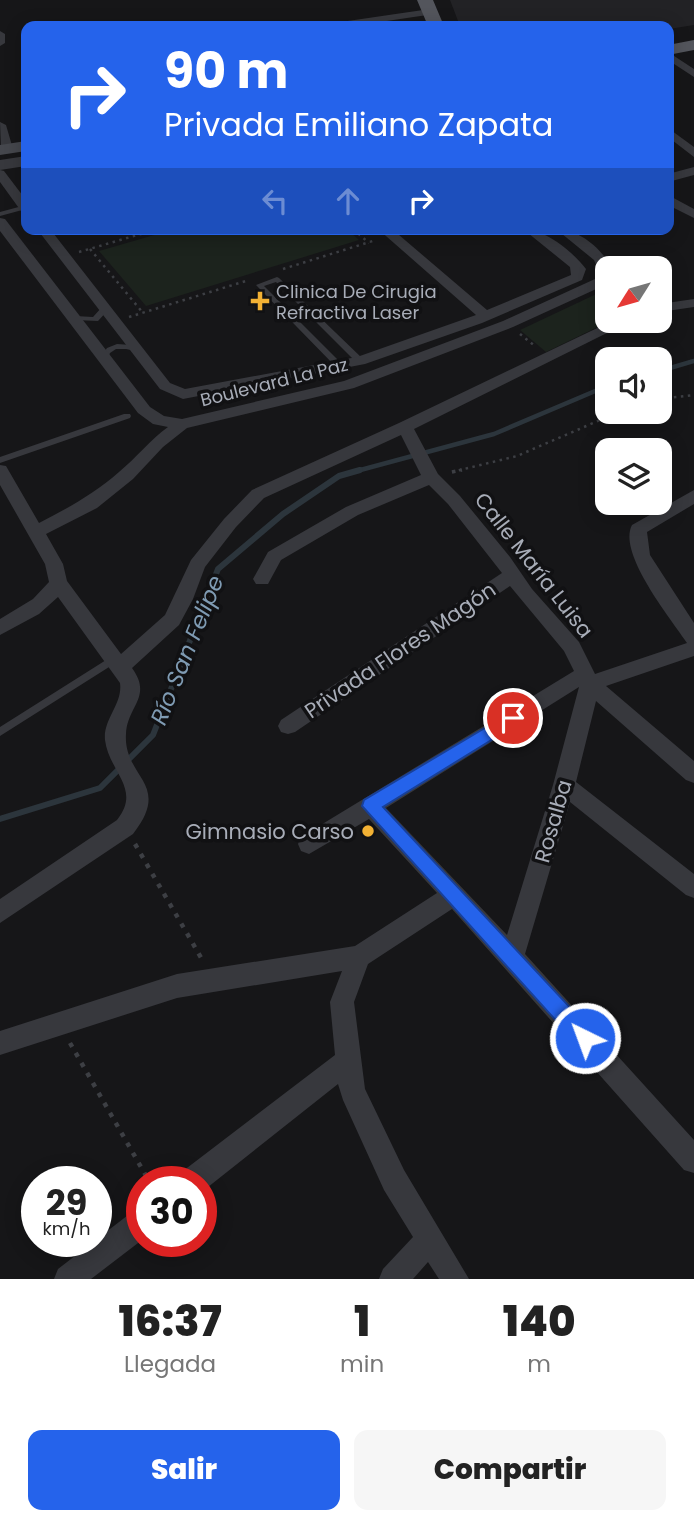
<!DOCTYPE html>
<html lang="es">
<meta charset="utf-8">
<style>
body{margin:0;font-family:Poppins,sans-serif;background:#f6f6f6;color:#222;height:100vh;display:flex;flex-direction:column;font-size:26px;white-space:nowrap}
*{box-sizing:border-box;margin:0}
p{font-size:23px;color:#767676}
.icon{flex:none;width:38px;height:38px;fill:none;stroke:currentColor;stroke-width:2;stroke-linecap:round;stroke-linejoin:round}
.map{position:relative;height:1279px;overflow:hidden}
.sheet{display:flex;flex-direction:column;background:#fff;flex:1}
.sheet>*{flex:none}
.guide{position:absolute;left:21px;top:21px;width:653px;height:214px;border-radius:14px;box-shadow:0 4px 18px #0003;background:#2563eb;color:#fff;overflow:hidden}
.needle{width:46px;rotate:233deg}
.controls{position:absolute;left:595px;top:256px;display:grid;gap:14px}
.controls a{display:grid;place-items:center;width:77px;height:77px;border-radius:14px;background:#fff;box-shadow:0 4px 18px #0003;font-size:35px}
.speed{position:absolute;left:21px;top:1166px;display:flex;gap:14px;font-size:35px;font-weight:700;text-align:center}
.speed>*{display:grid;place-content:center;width:91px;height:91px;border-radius:50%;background:#fff;box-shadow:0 4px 18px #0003;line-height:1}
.speed small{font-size:18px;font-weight:400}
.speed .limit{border:10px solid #d22;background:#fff;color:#111}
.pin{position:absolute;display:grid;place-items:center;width:60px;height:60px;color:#fff;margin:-30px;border:4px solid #fff;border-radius:50%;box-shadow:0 2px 7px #0007}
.me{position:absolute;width:77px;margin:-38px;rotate:318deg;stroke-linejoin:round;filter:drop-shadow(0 0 5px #0008)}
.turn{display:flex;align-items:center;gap:24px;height:147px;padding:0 28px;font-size:32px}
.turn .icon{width:91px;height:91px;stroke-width:2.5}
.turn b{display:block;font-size:49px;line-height:60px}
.lanes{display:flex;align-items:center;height:66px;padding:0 28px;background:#0003;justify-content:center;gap:35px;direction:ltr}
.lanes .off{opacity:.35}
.eta{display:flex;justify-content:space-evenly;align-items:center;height:119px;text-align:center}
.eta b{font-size:42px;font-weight:800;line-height:49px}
.action{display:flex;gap:14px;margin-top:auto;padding:14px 28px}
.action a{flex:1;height:80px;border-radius:14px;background:#2563eb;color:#fff;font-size:28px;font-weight:800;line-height:80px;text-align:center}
.action a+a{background:#f6f6f6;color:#222}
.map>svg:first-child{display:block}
</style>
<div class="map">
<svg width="694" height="1279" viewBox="0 0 694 1279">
<rect width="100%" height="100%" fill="#161618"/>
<path fill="#222225" d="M 450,0 L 694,0 L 694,25 L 669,29 L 668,26 L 460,26 Z"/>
<path fill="#1c231d" d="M 175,229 L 347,229 L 359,240 L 146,306 L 99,251 Z
M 607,289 L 607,320 L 612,320 L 546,352 L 520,330 Z"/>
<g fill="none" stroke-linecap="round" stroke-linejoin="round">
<path stroke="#2c353c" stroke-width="4.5" d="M 660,371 L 694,361
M 353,472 L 494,434 L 607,386"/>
<path stroke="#2c353c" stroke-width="6" d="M 0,819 L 100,788 L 153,735 L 218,569 L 283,514 L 339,476 L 360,470"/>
<path stroke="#3d3f44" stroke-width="2.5" stroke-dasharray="2.5 4.5" stroke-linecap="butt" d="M 353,229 L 369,243
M 90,249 L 143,313
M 79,252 L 158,229
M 283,269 L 376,240
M 129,317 L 249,280
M 520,334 L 536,347
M 660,399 L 694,395
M 452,472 L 517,456 L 621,411"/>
<path stroke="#3d3f44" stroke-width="3.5" stroke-dasharray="3.5 5" stroke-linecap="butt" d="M 452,472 L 462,470"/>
<path stroke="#3d3f44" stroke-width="4.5" stroke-dasharray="4.5 7" stroke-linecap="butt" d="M 135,844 L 203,961
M 70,1043 L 149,1181"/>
<path fill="#37383d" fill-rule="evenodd" d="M 26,205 L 26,209 L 0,216 L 0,212 Z
M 277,277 L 279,278 L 363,359 L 363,363 L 357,363 L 276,282 L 264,286 L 344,366 L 340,368 L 337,368 L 256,285 Z
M 102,307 L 108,307 L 109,309 L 98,321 L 75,320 L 71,318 L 75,316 L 93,317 Z
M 117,344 L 131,345 L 140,349 L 136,351 L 126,349 L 116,349 L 110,353 L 107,360 L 101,360 L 100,358 L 107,348 Z
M 124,414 L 130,414 L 131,416 L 130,418 L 0,463 L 0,457 Z
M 114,655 L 117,656 L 119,659 L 117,662 L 0,736 L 0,727 Z"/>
<path fill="#37383d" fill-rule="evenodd" d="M 430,9 L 434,10 L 434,14 L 353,26 L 329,26 L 334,23 Z
M 0,31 L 5,34 L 5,43 L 0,46 Z
M 668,52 L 694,69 L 694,77 L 668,60 Z
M 0,122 L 6,125 L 13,149 L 11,152 L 1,149 Z
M 668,128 L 694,147 L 694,157 L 668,137 Z
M 694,167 L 694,175 L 668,182 L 668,174 Z
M 0,170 L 4,171 L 26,200 L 26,212 L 21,211 L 0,182 Z
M 668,195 L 694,209 L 694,218 L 668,205 Z
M 0,218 L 5,219 L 150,407 L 164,416 L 182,419 L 344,381 L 503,321 L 595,279 L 600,274 L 594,260 L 556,229 C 577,229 602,247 611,268 L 607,268 L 605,285 L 513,327 L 354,388 L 187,428 L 163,447 L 133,479 L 97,508 L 46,534 L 63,564 L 67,581 L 121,654 L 165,615 L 191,560 L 224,519 L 252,490 L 399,423 L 614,320 L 633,320 L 414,429 L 438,474 L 460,496 L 510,557 L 532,589 L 579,642 L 595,674 L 687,643 C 671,619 617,553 632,525 L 694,490 L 694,504 L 647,532 L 650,555 L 694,623 L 694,656 L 606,686 L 694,761 L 694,783 L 686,780 L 596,701 L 576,782 L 694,874 L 694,898 L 686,895 L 570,802 L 525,954 L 694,1140 L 694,1173 L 684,1170 L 452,909 L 368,964 L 354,1002 L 365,1089 L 404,1170 L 469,1279 L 439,1279 L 428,1262 L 413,1279 L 379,1279 L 383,1269 L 413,1237 L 384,1190 L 343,1100 L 338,1084 L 203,1191 L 201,1181 L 179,1181 L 183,1171 L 335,1055 L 330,1002 L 342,971 L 177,998 L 0,1055 L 0,1031 L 177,974 L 355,946 L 437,893 L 369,819 L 309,854 L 301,851 L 298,844 L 301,837 L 574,671 L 564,651 L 510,586 L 295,732 L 288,734 L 281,732 L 278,726 L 281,720 L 502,573 L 448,504 L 429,485 L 358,515 L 281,560 L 268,584 L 256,584 L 253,579 L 268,552 L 346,507 L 421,475 L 401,435 L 264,498 L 236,527 L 205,567 L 193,599 L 179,625 L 132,668 C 153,697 127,706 126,734 C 123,778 173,783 133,834 L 0,923 L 0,899 L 117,820 C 142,789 109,772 105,740 C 103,719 123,704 120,683 L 58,597 L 39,614 L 0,635 L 0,619 L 33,599 L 49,582 L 45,564 L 0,485 L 0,465 L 6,466 L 39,523 C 68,508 94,494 119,472 C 136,458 150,440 168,427 L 153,424 L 138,413 L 0,231 ZM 579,687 L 553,785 L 507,935 L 386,808 Z
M 37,229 L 50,229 L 170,383 L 185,389 L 357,357 L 476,315 L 378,229 L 392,229 L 487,310 L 571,275 L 570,267 L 523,229 C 545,229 572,251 586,269 L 582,280 L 482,323 L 365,364 L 183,399 L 160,389 Z
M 694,299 L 694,307 L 660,312 L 660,304 Z
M 142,1208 L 142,1240 L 91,1279 L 54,1279 L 58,1269 L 132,1212 Z"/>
<path fill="#37383d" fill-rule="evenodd" d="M 26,156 L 26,166 L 0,170 L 0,160 Z"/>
<path fill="#45474d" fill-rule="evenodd" d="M 26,141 L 26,151 L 0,155 L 0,145 Z"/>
<path fill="#53555c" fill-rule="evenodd" d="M 417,0 L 433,0 L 444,26 L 428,26 Z
M 694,40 L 694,50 L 668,55 L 668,45 Z"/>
</g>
<path fill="#2563eb" stroke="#184099" stroke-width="2" d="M 513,711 L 519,713 L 522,718 L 519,723 L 383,807 L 592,1031 L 595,1038 L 592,1045 L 585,1048 L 578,1045 L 362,806 L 364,800 Z"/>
<g fill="#f2b134" stroke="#111113" stroke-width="2.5">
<path d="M256.5 290.5h7v7h7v7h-7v7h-7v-7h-7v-7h7z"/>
<circle cx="368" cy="831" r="7"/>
</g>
<g text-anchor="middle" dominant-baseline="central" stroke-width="7" stroke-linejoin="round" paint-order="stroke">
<g font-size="18" fill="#a8adb8" stroke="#111113" text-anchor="start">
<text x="276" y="291">Clinica De Cirugia<tspan x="276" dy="21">Refractiva Laser</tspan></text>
</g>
<g font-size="18" fill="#a8adb8" stroke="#111113">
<text transform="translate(274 382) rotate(-14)">Boulevard La Paz</text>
</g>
<g font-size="21" fill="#a8adb8" stroke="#111113">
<text transform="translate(534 565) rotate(52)">Calle María Luisa</text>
<text transform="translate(400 650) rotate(-34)">Privada Flores Magón</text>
<text transform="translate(553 821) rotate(-74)">Rosalba</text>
</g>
<g font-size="21" fill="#a8adb8" stroke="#111113" text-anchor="end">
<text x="354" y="831">Gimnasio Carso</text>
</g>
<g font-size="23" font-style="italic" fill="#7f9bb3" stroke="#111113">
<text transform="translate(187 650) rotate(-68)">Río San Felipe</text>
</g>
</g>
</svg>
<div class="controls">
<a><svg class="needle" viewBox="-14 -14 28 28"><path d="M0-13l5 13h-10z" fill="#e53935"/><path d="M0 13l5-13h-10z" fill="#767676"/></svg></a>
<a><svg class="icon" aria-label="sound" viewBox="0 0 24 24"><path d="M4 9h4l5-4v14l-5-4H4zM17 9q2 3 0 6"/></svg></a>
<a><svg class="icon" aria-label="layers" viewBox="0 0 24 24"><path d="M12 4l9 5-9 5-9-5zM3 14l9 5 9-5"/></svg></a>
</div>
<div class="speed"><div>29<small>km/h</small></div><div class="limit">30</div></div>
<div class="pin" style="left:513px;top:718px;background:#d93025"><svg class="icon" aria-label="arrive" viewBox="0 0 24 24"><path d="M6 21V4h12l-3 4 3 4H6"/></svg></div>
<svg class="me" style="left:585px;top:1038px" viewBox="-20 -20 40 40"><circle r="17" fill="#2563eb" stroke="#fff" stroke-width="3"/><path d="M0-11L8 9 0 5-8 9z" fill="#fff"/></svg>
<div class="guide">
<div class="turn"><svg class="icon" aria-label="right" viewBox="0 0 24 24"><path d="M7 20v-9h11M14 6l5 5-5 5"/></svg><div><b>90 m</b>Privada Emiliano Zapata</div></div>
<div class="lanes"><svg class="icon off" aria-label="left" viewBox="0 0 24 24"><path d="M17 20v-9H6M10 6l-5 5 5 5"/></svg><svg class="icon off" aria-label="ahead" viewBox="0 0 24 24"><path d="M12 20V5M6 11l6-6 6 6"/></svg><svg class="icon" aria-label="right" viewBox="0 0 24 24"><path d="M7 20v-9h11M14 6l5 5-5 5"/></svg></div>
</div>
</div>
<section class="sheet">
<div class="eta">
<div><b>16:37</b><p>Llegada</p></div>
<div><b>1</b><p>min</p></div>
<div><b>140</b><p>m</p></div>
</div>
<div class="action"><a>Salir</a><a>Compartir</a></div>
</section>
